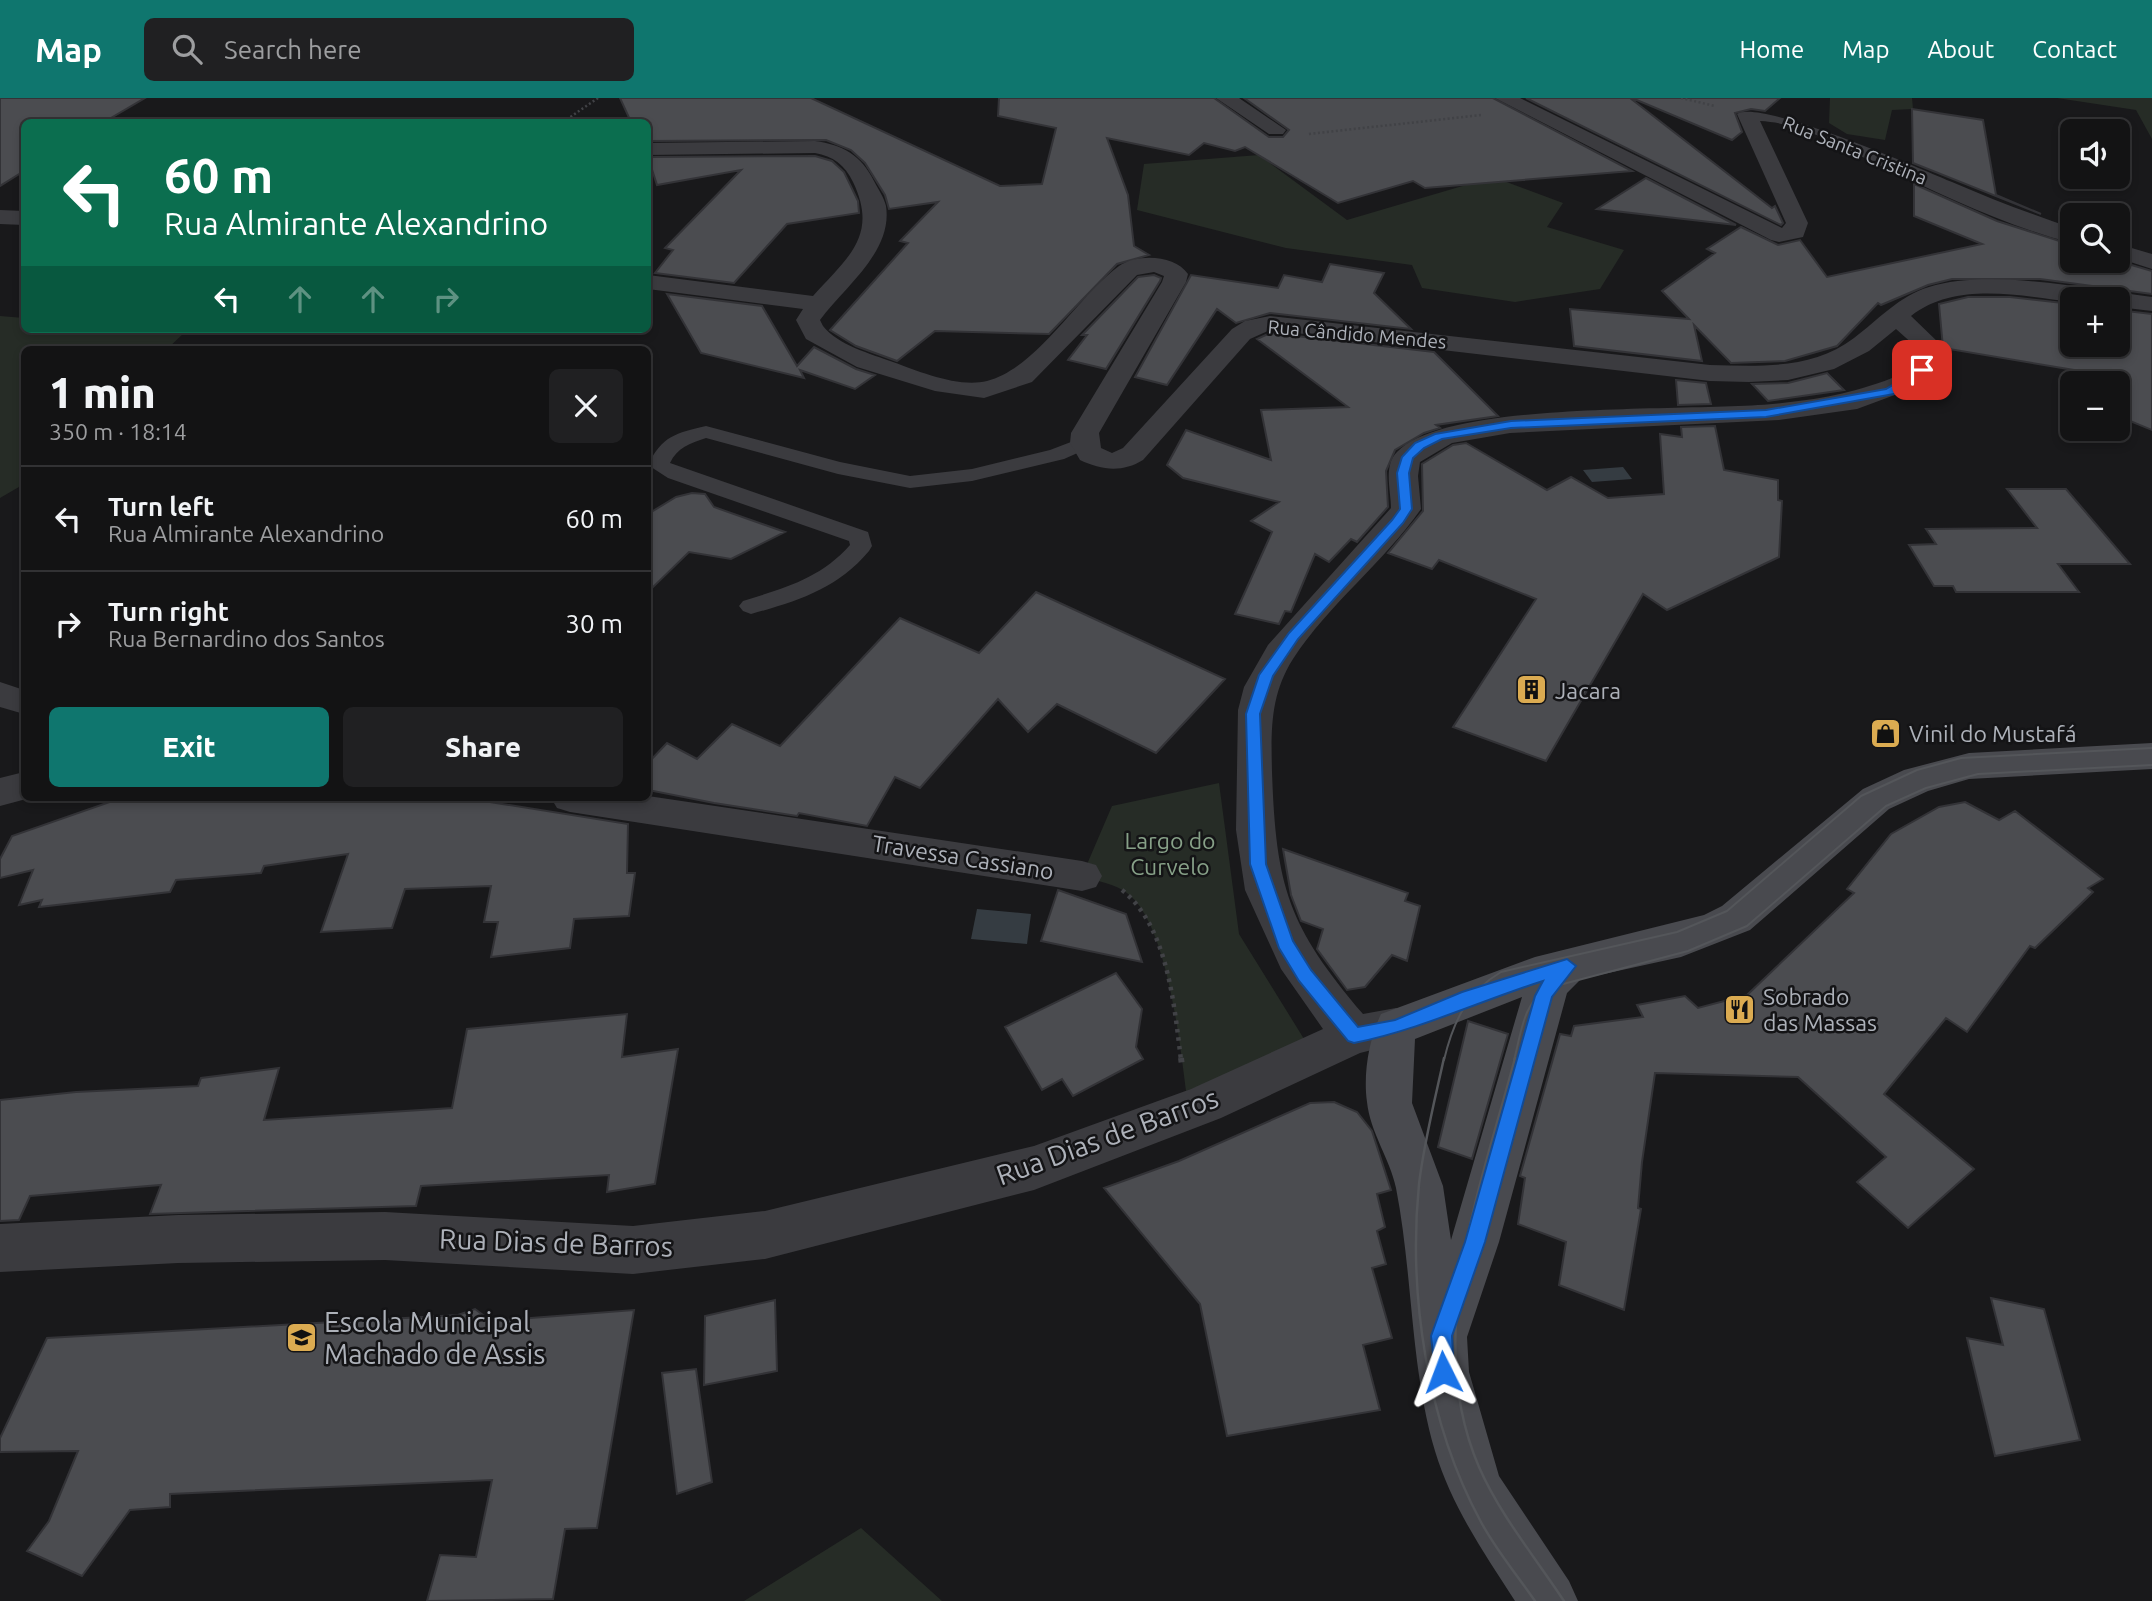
<!DOCTYPE html>
<meta charset="utf-8">
<style>
body{margin:0;font-family:Ubuntu,sans-serif;background:#202022;color:#f1f3f6;height:100vh;display:flex;flex-direction:column;font-size:26px;white-space:nowrap}
*{box-sizing:border-box;margin:0}
p{font-size:23px;color:#9d9ea0}
.icon{flex:none;width:38px;height:38px;fill:none;stroke:currentColor;stroke-width:2;stroke-linecap:round;stroke-linejoin:round}
.map{position:relative;flex:1;overflow:hidden}
.sheet{position:absolute;left:21px;top:248px;width:630px;height:455px;display:flex;flex-direction:column;background:#131314;border-radius:10px;box-shadow:0 4px 10px #0003,0 0 0 2px #323234}
.sheet>*{flex:none}
.guide{position:absolute;left:21px;top:21px;width:630px;height:214px;border-radius:10px;box-shadow:0 4px 10px #0003,0 0 0 2px #323234;background:#0b6e4f;color:#fff;overflow:hidden}
.tools{position:absolute;left:2060px;top:21px;display:grid;gap:14px}
.tools a{display:grid;place-items:center;width:70px;height:70px;border-radius:10px;background:#131314;box-shadow:0 4px 10px #0003,0 0 0 2px #323234;font-size:35px}
.pin{position:absolute;display:grid;place-items:center;width:60px;height:60px;color:#fff;margin:-30px;border-radius:14px;box-shadow:0 4px 10px #0006}
.me{position:absolute;width:77px;margin:-38px;rotate:357deg;stroke-linejoin:round;filter:drop-shadow(0 0 5px #0008)}
.turn{display:flex;align-items:center;gap:24px;height:147px;padding:0 28px;font-size:32px}
.turn .icon{width:91px;height:91px;stroke-width:2.5}
.turn b{display:block;font-size:49px;line-height:60px}
.lanes{display:flex;align-items:center;height:66px;padding:0 28px;background:#0003;justify-content:center;gap:35px;direction:ltr}
.lanes .off{opacity:.35}
.round{display:grid;place-items:center;flex:none;width:74px;height:74px;border-radius:10px;background:#202022}
.head{display:flex;align-items:center;justify-content:space-between;height:119px;padding:0 28px}
h1{font-size:42px;font-weight:800;line-height:52px}
.button{display:flex;gap:14px;margin-top:auto;padding:14px 28px}
.button a{flex:1;height:80px;border-radius:10px;background:#0f766e;color:#fff;font-size:28px;font-weight:800;line-height:80px;text-align:center}
.button a+a{background:#202022;color:#f1f3f6}
ul{padding:0;list-style:none}
li{display:flex;align-items:center;gap:21px;height:105px;padding:0 28px;border-top:2px solid #323234}
li div{flex:1}
li b{display:block;font-size:26px}
li em{font-style:normal}
header{display:flex;align-items:center;gap:42px;box-sizing:border-box;height:98px;padding:0 35px;background:#0f766e;color:#fff}
header strong{font-size:33px}
nav{display:flex;gap:38px;margin-inline-start:auto;font-size:24px}
.search{width:490px;height:63px;background:#202022;display:flex;align-items:center;gap:18px;box-sizing:border-box;padding:0 24px;border-radius:10px;color:#9d9ea0;font-size:26px}
.map>svg:first-child{display:block}
</style>
<header>
<strong>Map</strong>
<div class="search"><svg class="icon" aria-label="search" viewBox="0 0 24 24"><circle cx="10" cy="10" r="6"/><path d="M15 15l6 6"/></svg>Search here</div>
<nav><a>Home</a><a>Map</a><a>About</a><a>Contact</a></nav>
</header>
<div class="map">
<svg width="2152" height="1503" viewBox="0 0 2152 1503">
<rect width="100%" height="100%" fill="#19191b"/>
<path fill="#262c26" d="M 1830,0 L 1912,0 L 1913,11 L 1892,12 L 1885,42 L 1847,36 L 1829,25 Z
M 2057,0 L 2152,0 L 2152,41 L 2136,12 Z
M 1259,57 L 1347,122 L 1493,79 L 1563,105 L 1547,129 L 1624,152 L 1600,191 L 1515,204 L 1422,190 L 1412,167 L 1286,150 L 1137,112 L 1144,66 Z
M 0,218 L 24,220 L 24,231 L 185,234 L 166,252 L 24,252 L 24,386 L 0,400 Z
M 1219,685 L 1239,836 L 1309,949 L 1186,993 C 1180,946 1167,824 1127,795 C 1116,786 1096,783 1082,778 L 1112,708 Z
M 861,1430 L 942,1503 L 744,1503 Z"/>
<path fill="#353c42" d="M 1623,369 L 1632,381 L 1592,384 L 1583,372 Z
M 977,811 L 1031,816 L 1027,846 L 971,841 Z"/>
<path fill="#4b4c50" stroke="#333337" stroke-width="2" d="M 0,0 L 145,0 L 104,24 L 24,24 L 24,73 L 0,88 Z
M 620,0 L 811,0 L 1000,88 L 1042,86 L 1056,30 L 998,18 L 999,0 L 1214,0 L 1269,39 L 1283,39 L 1289,32 L 1244,0 L 1493,0 L 1632,73 L 1425,90 L 1413,83 L 1338,105 L 1245,49 L 1235,53 L 1204,45 L 1189,57 L 1107,40 L 1128,97 L 1134,148 L 1149,157 L 1117,166 L 1049,236 L 935,233 L 897,263 L 856,248 L 830,232 L 908,145 L 900,143 L 938,104 L 889,111 L 885,97 L 865,65 L 851,52 L 826,42 L 648,43 L 648,24 L 631,24 Z
M 1526,0 L 1630,0 L 1772,110 L 1775,108 L 1783,125 L 1781,127 Z
M 1632,0 L 1780,0 L 1765,13 L 1751,11 L 1735,15 L 1742,34 L 1732,42 Z
M 1912,11 L 1983,22 L 1996,97 L 2041,116 L 1913,65 Z
M 815,58 L 832,63 L 844,74 L 858,103 L 859,115 L 787,126 L 734,185 L 655,175 L 673,152 L 665,150 L 741,72 L 657,87 L 648,59 Z
M 1646,80 L 1736,127 L 1597,111 Z
M 1914,86 L 1997,123 L 2072,147 L 2072,163 L 2118,163 L 2152,173 L 2152,196 L 2040,181 L 1952,181 L 1928,187 L 1881,207 L 1878,205 L 1837,248 L 1785,263 L 1731,265 L 1694,227 L 1702,263 L 1574,248 L 1570,211 L 1689,221 L 1662,193 L 1715,155 L 1707,151 L 1741,129 L 1778,147 L 1800,142 L 1827,179 L 1982,146 L 1914,118 Z
M 1330,166 L 1384,175 L 1374,195 L 1411,231 L 1270,215 L 1236,225 L 1217,211 L 1167,287 L 1135,279 L 1191,177 L 1278,190 L 1284,177 L 1322,184 Z
M 1154,177 L 1161,180 L 1160,183 L 1106,271 L 1068,262 L 1087,237 L 1082,237 L 1138,179 Z
M 667,196 L 762,208 L 797,268 L 814,249 L 856,271 L 875,277 L 855,291 L 800,272 L 804,280 L 701,255 Z
M 1968,199 L 2010,199 L 2072,206 L 2072,247 L 2118,247 L 2118,212 L 2152,216 L 2152,332 L 2118,318 L 2118,285 L 2077,285 L 2086,274 L 1943,250 L 1939,206 Z
M 1270,235 L 1434,254 L 1498,318 L 1436,327 L 1440,330 L 1424,335 L 1395,352 L 1386,373 L 1388,409 L 1357,444 L 1351,441 L 1329,464 L 1315,456 L 1291,514 L 1285,513 L 1279,526 L 1235,516 L 1272,434 L 1251,423 L 1279,404 L 1183,380 L 1167,367 L 1186,332 L 1271,362 L 1261,312 L 1348,309 L 1257,241 Z
M 1827,275 L 1844,292 L 1768,303 L 1752,286 L 1788,285 Z
M 1676,282 L 1706,285 L 1711,306 L 1678,307 Z
M 1715,328 L 1724,372 L 1778,382 L 1778,402 L 1782,403 L 1779,459 L 1667,512 L 1643,496 L 1546,663 L 1453,629 L 1536,501 L 1439,462 L 1432,471 L 1388,455 L 1423,413 L 1422,366 L 1453,347 L 1466,345 L 1547,392 L 1571,379 L 1608,400 L 1664,396 L 1660,336 L 1682,339 L 1681,329 Z
M 2007,391 L 2066,391 L 2130,466 L 2058,466 L 2079,494 L 1956,494 L 1953,488 L 1934,488 L 1909,447 L 1936,446 L 1926,431 L 2037,430 Z
M 692,395 L 705,396 L 714,409 L 785,434 L 731,461 L 689,454 L 648,494 L 648,416 L 676,399 Z
M 1036,494 L 1225,581 L 1156,655 L 1057,606 L 1028,634 L 998,601 L 920,690 L 895,679 L 867,728 L 799,715 L 797,718 L 714,705 L 648,692 L 648,665 L 667,645 L 697,661 L 732,626 L 780,648 L 900,520 L 979,555 Z
M 121,700 L 465,700 L 628,726 L 627,775 L 635,775 L 629,818 L 574,821 L 570,850 L 491,859 L 498,824 L 484,824 L 491,788 L 405,791 L 392,830 L 321,834 L 348,756 L 264,768 L 261,775 L 176,782 L 170,794 L 39,809 L 42,802 L 19,807 L 33,772 L 0,780 L 0,761 L 12,738 Z
M 1965,704 L 1999,722 L 2015,713 L 2103,781 L 2088,790 L 2093,794 L 2035,850 L 2030,848 L 1967,934 L 1946,920 L 1884,996 L 1974,1071 L 1908,1130 L 1857,1084 L 1886,1059 L 1798,979 L 1655,975 L 1642,1064 L 1638,1110 L 1641,1111 L 1624,1212 L 1559,1187 L 1566,1144 L 1518,1126 L 1525,1080 L 1520,1078 L 1560,936 L 1571,938 L 1574,928 L 1643,919 L 1637,907 L 1685,898 L 1698,910 L 1747,897 L 1854,795 L 1847,791 L 1891,736 L 1939,709 Z
M 1283,751 L 1408,795 L 1405,803 L 1420,808 L 1407,863 L 1392,857 L 1365,889 L 1347,892 L 1317,851 L 1323,831 L 1301,823 L 1291,797 Z
M 1058,792 L 1126,816 L 1142,864 L 1041,843 Z
M 1116,875 L 1142,911 L 1136,949 L 1143,961 L 1073,998 L 1062,981 L 1042,992 L 1005,929 Z
M 627,916 L 622,959 L 678,951 L 655,1086 L 607,1094 L 609,1077 L 421,1088 L 416,1108 L 150,1116 L 161,1087 L 30,1098 L 19,1122 L 0,1123 L 0,1002 L 76,994 L 198,988 L 201,980 L 279,970 L 264,1022 L 452,1010 L 467,931 Z
M 1468,923 L 1508,936 L 1472,1061 L 1438,1049 Z
M 1334,1004 L 1357,1014 L 1372,1033 L 1391,1092 L 1377,1096 L 1385,1129 L 1377,1133 L 1386,1166 L 1372,1170 L 1392,1240 L 1363,1247 L 1380,1312 L 1227,1338 L 1200,1206 L 1104,1090 L 1179,1063 L 1310,1005 Z
M 1991,1200 L 2044,1211 L 2080,1342 L 1995,1358 L 1967,1240 L 2003,1247 Z
M 775,1202 L 777,1273 L 704,1287 L 705,1218 Z
M 475,1211 L 491,1223 L 634,1212 L 597,1430 L 565,1431 L 553,1501 L 427,1503 L 440,1457 L 476,1459 L 492,1382 L 170,1396 L 170,1409 L 130,1412 L 82,1478 L 27,1453 L 49,1423 L 78,1353 L 0,1354 L 0,1340 L 47,1240 L 458,1217 Z
M 696,1271 L 712,1384 L 677,1396 L 662,1275 Z"/>
<g fill="none" stroke-linecap="round" stroke-linejoin="round">
<path stroke="#414246" stroke-width="2.5" stroke-dasharray="2 2.5" stroke-linecap="butt" d="M 1681,0 L 1715,8
M 563,24 L 598,0
M 1309,36 L 1481,17"/>
<path stroke="#414246" stroke-width="4.5" stroke-dasharray="3.5 5" stroke-linecap="butt" d="M 1122,792 C 1168,829 1174,906 1181,962"/>
<path stroke="#414246" stroke-width="6" stroke-dasharray="4.5 7" stroke-linecap="butt" d="M 1181,960 L 1182,968"/>
<path fill="#3b3b3f" fill-rule="evenodd" d="M 706,328 L 840,364 L 910,378 L 972,371 L 1050,352 L 1084,339 L 1094,345 L 1091,349 L 1064,361 L 972,383 L 910,390 L 838,376 L 706,340 C 690,345 677,350 670,365 L 868,434 L 872,448 L 869,453 C 837,491 798,503 751,516 L 743,513 L 739,508 L 743,503 C 784,490 820,481 850,447 L 849,443 L 668,380 L 648,367 C 662,338 676,335 706,328 Z"/>
<path fill="#3b3b3f" fill-rule="evenodd" d="M 1216,0 L 1239,0 L 1286,32 L 1283,36 L 1269,36 Z
M 1495,0 L 1520,0 L 1782,130 L 1786,125 L 1737,16 C 1759,0 1921,71 1952,84 C 1991,101 2031,116 2072,130 L 2072,145 C 2006,128 1940,96 1879,67 C 1842,49 1802,25 1760,23 L 1808,125 L 1803,139 L 1779,144 L 1771,142 Z
M 815,43 C 843,47 861,57 874,83 C 878,91 884,99 886,108 C 893,154 844,189 820,222 L 823,228 C 838,247 871,256 893,264 C 920,274 959,290 987,283 C 1036,271 1078,198 1119,168 C 1138,155 1175,157 1188,176 L 1186,184 L 1099,335 L 1101,350 L 1112,355 L 1123,350 L 1232,231 L 1245,223 L 1270,218 L 1710,267 C 1760,268 1812,272 1854,240 C 1878,222 1899,198 1929,189 C 1988,170 2090,191 2152,199 L 2152,213 L 2118,209 L 2118,201 L 2072,201 L 2072,204 C 2020,198 1956,183 1911,218 L 1941,247 L 1919,288 L 1857,311 L 1779,322 L 1510,335 L 1452,345 L 1420,364 L 1418,378 L 1421,411 C 1383,465 1329,506 1293,561 C 1270,597 1271,633 1272,674 C 1276,789 1288,828 1363,916 L 1396,910 L 1411,916 L 1418,929 L 1411,942 L 1360,955 L 1221,1020 L 1034,1092 L 765,1161 L 633,1176 L 385,1162 L 178,1165 L 0,1174 L 0,1126 L 178,1117 L 385,1114 L 633,1128 L 765,1113 L 1034,1048 L 1191,991 L 1323,931 L 1281,871 L 1245,792 L 1236,732 L 1238,612 L 1244,589 L 1268,547 L 1391,410 C 1391,393 1383,368 1397,354 C 1449,300 1700,315 1782,305 C 1828,300 1857,294 1900,277 L 1915,248 L 1896,231 L 1869,253 L 1834,271 L 1788,282 L 1749,284 L 1710,283 L 1270,232 L 1250,241 L 1143,362 C 1122,375 1101,372 1080,362 L 1070,345 L 1071,335 L 1162,184 L 1164,178 L 1154,174 L 1137,177 L 1032,284 L 984,300 L 935,293 L 857,269 L 806,241 L 796,222 L 803,211 L 648,191 L 648,177 L 813,198 C 847,160 879,138 853,84 C 845,67 833,58 815,55 L 648,57 L 648,45 Z
M 0,112 L 24,113 L 24,127 L 0,126 Z
M 2118,146 L 2152,156 L 2152,171 L 2118,160 Z
M 0,584 L 24,592 L 24,616 L 0,609 Z
M 24,674 L 24,700 L 30,700 L 0,708 L 0,680 Z
M 648,698 L 1082,763 L 1096,767 L 1102,778 L 1096,789 L 1082,793 L 570,714 L 557,710 L 551,700 Z"/>
<path fill="#494a4f" fill-rule="evenodd" d="M 2152,645 L 2152,671 L 1969,681 L 1928,693 L 1889,711 L 1750,832 L 1681,859 L 1581,881 L 1567,895 L 1499,1144 L 1467,1239 L 1469,1274 L 1499,1378 L 1569,1483 L 1578,1503 L 1515,1503 C 1484,1455 1452,1409 1435,1353 C 1410,1268 1413,1177 1396,1090 C 1390,1061 1370,1034 1367,1004 C 1363,976 1369,941 1381,916 L 1535,859 L 1704,817 L 1722,808 L 1863,691 L 1904,672 L 1969,655 ZM 1522,899 L 1451,1142 L 1443,1088 L 1412,1005 L 1415,941 Z"/>
<path stroke="#54565a" stroke-width="2" d="M 1444,962 C 1453,924 1467,894 1501,874 L 1677,834 L 1727,813 L 1861,698 L 1917,672 L 1961,660 L 2152,650
M 1514,962 C 1521,936 1523,904 1548,890 L 1688,853 L 1747,828 L 1886,708 L 1926,690 L 1978,676 L 2152,667"/>
<path stroke="#54565a" stroke-width="2.5" d="M 1444,960 C 1435,1001 1424,1044 1419,1086 C 1408,1196 1427,1325 1481,1424 C 1496,1452 1517,1477 1535,1503
M 1515,960 C 1481,1089 1422,1238 1479,1369 C 1500,1417 1535,1459 1564,1503"/>
</g>
<path fill="#1a73e8" stroke="#114b97" stroke-width="2" d="M 1922,269 L 1928,272 L 1926,275 L 1894,296 L 1766,319 L 1511,330 L 1442,341 L 1424,350 L 1413,360 L 1409,375 L 1412,411 L 1403,425 L 1298,541 L 1273,578 L 1260,616 L 1266,766 L 1293,843 L 1311,872 L 1358,929 L 1395,922 L 1462,894 L 1567,861 L 1576,868 L 1552,899 L 1485,1144 L 1452,1238 L 1454,1274 L 1451,1282 L 1443,1285 L 1436,1282 L 1431,1238 L 1465,1144 L 1535,898 L 1543,883 C 1480,903 1419,932 1354,945 L 1348,943 L 1299,883 L 1279,850 L 1250,766 L 1246,616 L 1259,577 L 1289,535 L 1392,422 L 1400,411 L 1397,375 L 1402,359 L 1415,345 L 1435,336 L 1511,323 L 1766,312 L 1886,291 Z"/>
<defs>
<symbol id="building-square" viewBox="-11 -11 22 22"><rect x="-9" y="-9" width="18" height="18" rx="4" fill="#dbab51" stroke="#141416"/><path d="M-4-6H4V6H1V3H-1V6H-4ZM-2.5-4.3h1.7v1.8h-1.7ZM.8-4.3h1.7v1.8H.8ZM-2.5-1h1.7V.8h-1.7ZM.8-1h1.7V.8H.8Z" fill="#111"/></symbol>
<symbol id="shop-square" viewBox="-11 -11 22 22"><rect x="-9" y="-9" width="18" height="18" rx="4" fill="#dbab51" stroke="#141416"/><path d="M-5-2.5h2.3a2.7 3.5 0 0 1 5.4 0H5L5.5 6h-11ZM-1.5-2.5h3a1.5 2.3 0 0 0-3 0Z" fill="#111"/></symbol>
<symbol id="restaurant-square" viewBox="-11 -11 22 22"><rect x="-9" y="-9" width="18" height="18" rx="4" fill="#dbab51" stroke="#141416"/><path d="M-5-6h1v4h1v-4h1v4h1v-4h1v5L-1.5 .5V6h-2V.5L-5-1ZM5-6V6H3V1.5H1.5Q1.5-4 5-6Z" fill="#111"/></symbol>
<symbol id="school-square" viewBox="-11 -11 22 22"><rect x="-9" y="-9" width="18" height="18" rx="4" fill="#dbab51" stroke="#141416"/><path d="M0-5L7-2L0 1L-7-2ZM-4 1L0 2.5L4 1V4Q0 6-4 4Z" fill="#111"/></symbol>
</defs>
<g fill-rule="evenodd">
<use href="#building-square" x="1514" y="574" width="35" height="35"/>
<use href="#shop-square" x="1868" y="618" width="35" height="35"/>
<use href="#restaurant-square" x="1722" y="894" width="35" height="35"/>
<use href="#school-square" x="284" y="1222" width="35" height="35"/>
</g>
<g text-anchor="middle" dominant-baseline="central" stroke-width="5" stroke-linejoin="round" paint-order="stroke">
<g font-size="19" fill="#adb1b9" stroke="#141416">
<text transform="translate(1855 52) rotate(22)">Rua Santa Cristina</text>
<text transform="translate(1357 236) rotate(5)">Rua Cândido Mendes</text>
</g>
<g font-size="23" fill="#adb1b9" stroke="#141416" text-anchor="start">
<text x="1555" y="592">Jacara</text>
<text x="1909" y="635">Vinil do Mustafá</text>
<text x="1763" y="898">Sobrado<tspan x="1763" dy="26">das Massas</tspan></text>
</g>
<g font-size="23" fill="#87a188" stroke="#141416">
<text x="1170" y="742">Largo do<tspan x="1170" dy="26">Curvelo</tspan></text>
</g>
<g font-size="23" fill="#adb1b9" stroke="#141416">
<text transform="translate(963 759) rotate(9)">Travessa Cassiano</text>
</g>
<g font-size="28" fill="#adb1b9" stroke="#141416">
<text transform="translate(1107 1038) rotate(-20)">Rua Dias de Barros</text>
<text transform="translate(556 1144) rotate(2)">Rua Dias de Barros</text>
</g>
<g font-size="28" fill="#adb1b9" stroke="#141416" text-anchor="start">
<text x="324" y="1223">Escola Municipal<tspan x="324" dy="32">Machado de Assis</tspan></text>
</g>
</g>
</svg>
<div class="tools">
<a><svg class="icon" aria-label="sound" viewBox="0 0 24 24"><path d="M4 9h4l5-4v14l-5-4H4zM17 9q2 3 0 6"/></svg></a>
<a><svg class="icon" aria-label="search" viewBox="0 0 24 24"><circle cx="10" cy="10" r="6"/><path d="M15 15l6 6"/></svg></a>
<a>+</a>
<a>−</a>
</div>
<div class="pin" style="left:1922px;top:272px;background:#d93025"><svg class="icon" aria-label="arrive" viewBox="0 0 24 24"><path d="M6 21V4h12l-3 4 3 4H6"/></svg></div>
<svg class="me" style="left:1443px;top:1274px" viewBox="-20 -20 40 40"><path d="M0-17L14 15 0 8-14 15z" fill="#1a73e8" stroke="#fff" stroke-width="4"/></svg>
<div class="guide">
<div class="turn"><svg class="icon" aria-label="left" viewBox="0 0 24 24"><path d="M17 20v-9H6M10 6l-5 5 5 5"/></svg><div><b>60 m</b>Rua Almirante Alexandrino</div></div>
<div class="lanes"><svg class="icon" aria-label="left" viewBox="0 0 24 24"><path d="M17 20v-9H6M10 6l-5 5 5 5"/></svg><svg class="icon off" aria-label="ahead" viewBox="0 0 24 24"><path d="M12 20V5M6 11l6-6 6 6"/></svg><svg class="icon off" aria-label="ahead" viewBox="0 0 24 24"><path d="M12 20V5M6 11l6-6 6 6"/></svg><svg class="icon off" aria-label="right" viewBox="0 0 24 24"><path d="M7 20v-9h11M14 6l5 5-5 5"/></svg></div>
</div>
<section class="sheet">
<div class="head"><div><h1>1 min</h1><p>350 m · 18:14</p></div><a class="round"><svg class="icon" aria-label="close" viewBox="0 0 24 24"><path d="M6 6l12 12M18 6L6 18"/></svg></a></div>
<ul>
<li><svg class="icon" aria-label="left" viewBox="0 0 24 24"><path d="M17 20v-9H6M10 6l-5 5 5 5"/></svg><div><b>Turn left</b><p>Rua Almirante Alexandrino</p></div><em>60 m</em></li>
<li><svg class="icon" aria-label="right" viewBox="0 0 24 24"><path d="M7 20v-9h11M14 6l5 5-5 5"/></svg><div><b>Turn right</b><p>Rua Bernardino dos Santos</p></div><em>30 m</em></li>
</ul>
<div class="button"><a>Exit</a><a>Share</a></div>
</section>
</div>
